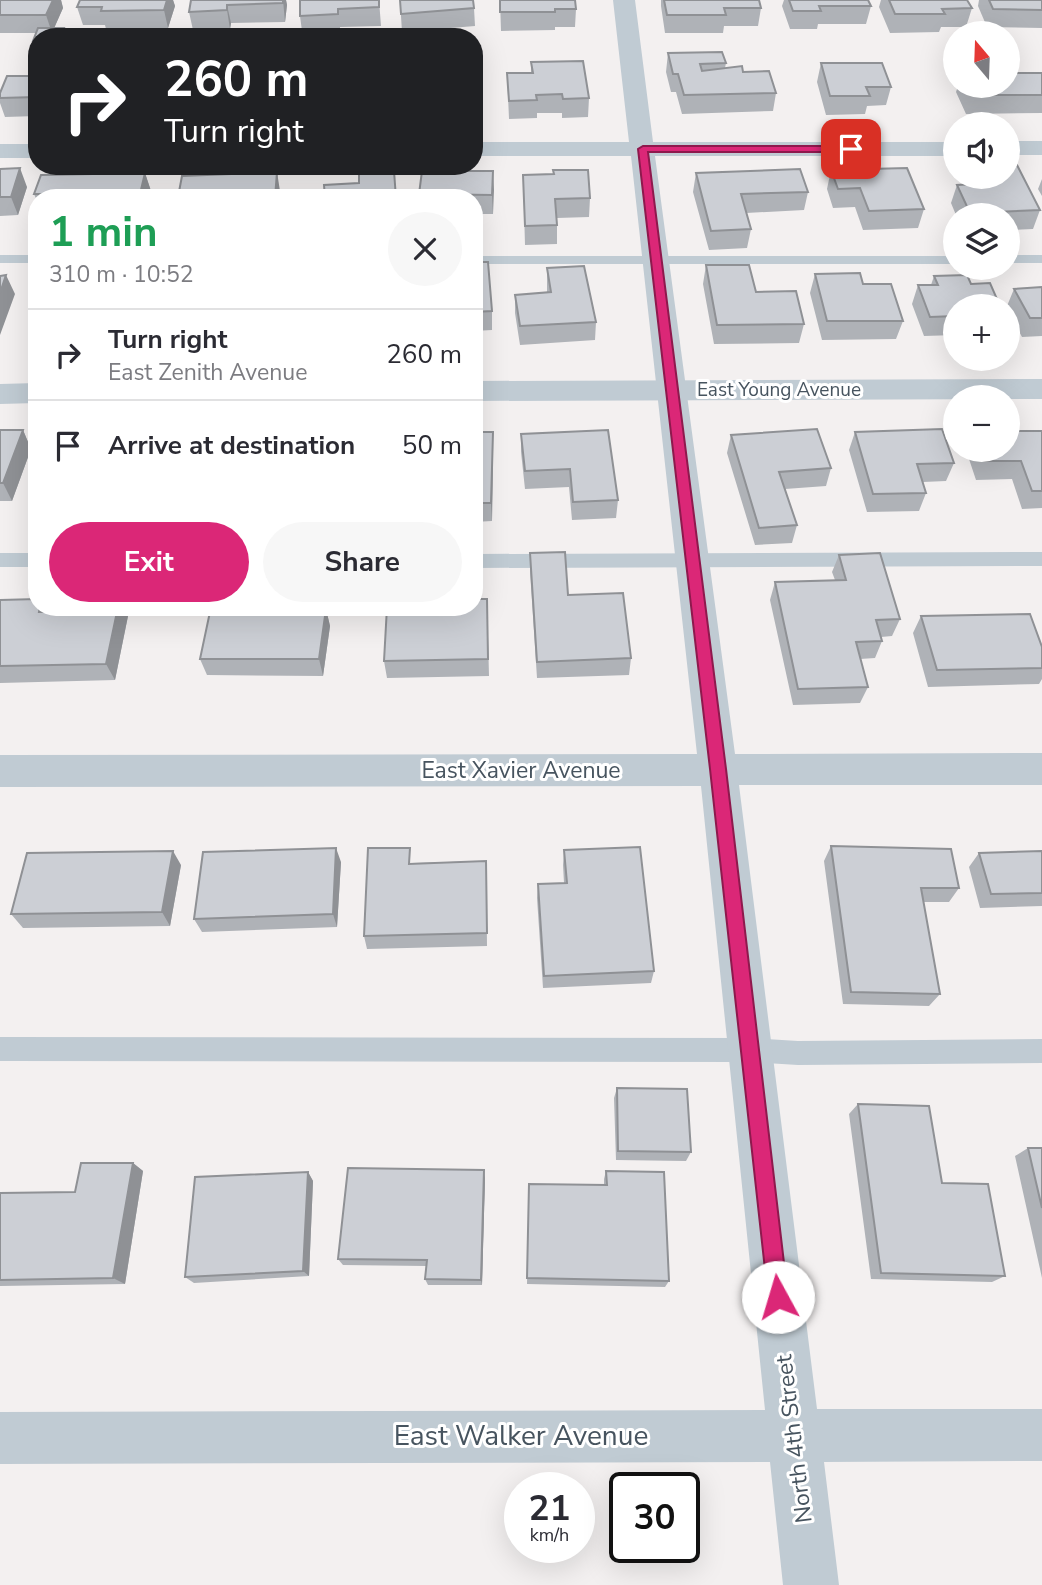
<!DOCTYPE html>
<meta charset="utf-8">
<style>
body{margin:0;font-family:"Nunito Sans",sans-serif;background:#f7f7f7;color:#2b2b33;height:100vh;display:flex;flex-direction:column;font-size:26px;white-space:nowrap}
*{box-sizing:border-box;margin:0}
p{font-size:23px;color:#7c7c81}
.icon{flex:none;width:38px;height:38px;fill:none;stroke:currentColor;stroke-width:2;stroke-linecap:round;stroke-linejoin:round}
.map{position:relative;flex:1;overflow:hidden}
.side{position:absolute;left:28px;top:189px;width:455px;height:427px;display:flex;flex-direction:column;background:#fff;border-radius:28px;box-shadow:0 7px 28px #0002}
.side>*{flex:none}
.banner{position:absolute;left:28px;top:28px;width:455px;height:147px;border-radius:28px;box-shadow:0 7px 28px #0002;background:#202124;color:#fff;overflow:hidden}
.needle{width:46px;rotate:341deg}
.fabs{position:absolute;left:943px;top:21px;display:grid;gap:14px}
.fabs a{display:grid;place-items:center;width:77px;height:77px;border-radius:50%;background:#fff;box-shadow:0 7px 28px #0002;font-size:35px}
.speed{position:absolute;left:504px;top:1472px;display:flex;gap:14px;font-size:35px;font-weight:700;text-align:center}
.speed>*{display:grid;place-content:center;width:91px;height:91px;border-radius:50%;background:#fff;box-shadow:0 7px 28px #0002;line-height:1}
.speed small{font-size:18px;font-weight:400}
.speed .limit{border:4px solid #111;border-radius:10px;background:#fff;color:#111}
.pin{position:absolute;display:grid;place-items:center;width:60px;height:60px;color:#fff;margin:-30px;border-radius:14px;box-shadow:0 4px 10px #0006}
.me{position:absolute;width:77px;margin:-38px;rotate:354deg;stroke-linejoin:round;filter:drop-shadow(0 0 5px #0008)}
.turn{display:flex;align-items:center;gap:24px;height:147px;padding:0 21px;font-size:32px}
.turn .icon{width:91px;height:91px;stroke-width:2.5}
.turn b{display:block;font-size:49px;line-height:60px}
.round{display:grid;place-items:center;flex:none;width:74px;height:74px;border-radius:37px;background:#f7f7f7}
.overview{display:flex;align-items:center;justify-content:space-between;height:119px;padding:0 21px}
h1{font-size:42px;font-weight:700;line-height:52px;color:#1e9e55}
.action{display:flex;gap:14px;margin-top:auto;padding:14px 21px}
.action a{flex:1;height:80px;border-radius:42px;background:#db2777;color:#fff;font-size:28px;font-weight:700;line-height:80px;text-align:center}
.action a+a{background:#f7f7f7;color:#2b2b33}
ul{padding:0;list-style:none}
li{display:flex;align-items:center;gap:21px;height:91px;padding:0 21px;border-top:2px solid #e1e1e2}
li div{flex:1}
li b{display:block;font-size:26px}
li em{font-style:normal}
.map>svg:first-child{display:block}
</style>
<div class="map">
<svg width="1042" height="1585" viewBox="0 0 1042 1585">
<rect width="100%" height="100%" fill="#f3f0f0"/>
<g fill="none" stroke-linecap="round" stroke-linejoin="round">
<path fill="#c0cbd3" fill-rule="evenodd" d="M 0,255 L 37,255 L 37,263 L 0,263 Z
M 1008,255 L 1042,255 L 1042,263 L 1008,263 Z
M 474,256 L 956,256 L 956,264 L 474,264 Z
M 1042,552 L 1042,566 L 474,568 L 474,554 Z
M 0,553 L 37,553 L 37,567 L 0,567 Z
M 0,1037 L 750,1038 L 798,1041 L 1042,1039 L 1042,1063 L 798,1065 L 750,1062 L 0,1061 Z"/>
<path fill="#c0cbd3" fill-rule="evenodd" d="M 613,0 L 635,0 L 653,142 L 956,142 L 956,156 L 655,156 L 735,754 L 1042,753 L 1042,785 L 739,785 L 817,1409 L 1042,1409 L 1042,1461 L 824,1462 L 839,1585 L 783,1585 L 770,1462 L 0,1464 L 0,1412 L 765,1410 L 701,786 L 0,787 L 0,755 L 697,754 L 631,156 L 474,156 L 474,142 L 629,142 Z
M 1008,141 L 1042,141 L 1042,155 L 1008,155 Z
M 0,144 L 37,144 L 37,158 L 0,158 Z"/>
<path fill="#c0cbd3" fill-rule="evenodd" d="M 1042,379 L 1042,399 L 474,401 L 474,381 Z
M 37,383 L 37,403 L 0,404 L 0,384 Z"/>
</g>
<path fill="#afb2b7" d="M 0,0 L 61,0 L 63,8 L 54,28 L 64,28 L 67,37 L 37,37 L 37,51 L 36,51 L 33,41 L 36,33 L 0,33 Z
M 80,0 L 173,0 L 175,6 L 168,28 L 106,29 L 105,25 L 83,25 L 77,7 Z
M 191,0 L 286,0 L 287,5 L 285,22 L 231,23 L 230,29 L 193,30 L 189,12 Z
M 379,0 L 381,26 L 340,27 L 340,32 L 318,34 L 319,37 L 302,31 L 300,16 Z
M 400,0 L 474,8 L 475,26 L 402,32 Z
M 500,0 L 576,9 L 575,27 L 555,27 L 555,30 L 501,31 Z
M 661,0 L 759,0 L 761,8 L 758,26 L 724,26 L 723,33 L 665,33 L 661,6 Z
M 784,0 L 868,0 L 871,6 L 866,24 L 818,24 L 817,29 L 790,29 L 782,6 Z
M 881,0 L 967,0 L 972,8 L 966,27 L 941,27 L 939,32 L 890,33 L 879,7 Z
M 979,0 L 1042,0 L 1042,28 L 987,27 L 978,6 Z
M 668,53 L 726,63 L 725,68 L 743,72 L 776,93 L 773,111 L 682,114 L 676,92 L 671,92 L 666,72 Z
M 531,62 L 589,98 L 588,117 L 562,118 L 562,113 L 537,113 L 537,118 L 509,119 L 507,73 L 531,73 Z
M 821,63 L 891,87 L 886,105 L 867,106 L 865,114 L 826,115 L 817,82 Z
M 1042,73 L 1042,113 L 966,114 L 956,92 L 958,86 L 1008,86 Z
M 37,76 L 37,116 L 5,117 L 0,103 L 0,93 Z
M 0,169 L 27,187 L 18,215 L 0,216 Z
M 553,170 L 590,198 L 589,217 L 557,218 L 557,244 L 525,245 L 523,175 L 553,174 Z
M 831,170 L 924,209 L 918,228 L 863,230 L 855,207 L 833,208 L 827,189 Z
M 493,171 L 493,214 L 474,214 L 474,198 L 419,198 L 419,194 Z
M 145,173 L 151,191 L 149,198 L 37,198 L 37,201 L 34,194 Z
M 696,173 L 808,192 L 804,210 L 746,213 L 751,229 L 747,248 L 709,250 L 693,192 Z
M 983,177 L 1008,177 L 1040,210 L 1033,229 L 1008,230 L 1008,215 L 956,215 L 951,203 L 957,185 L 980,184 Z
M 1042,179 L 1042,196 L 1038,189 Z
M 474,262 L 492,311 L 492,330 L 474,331 Z
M 706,265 L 756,292 L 804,324 L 799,343 L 714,344 L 703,284 Z
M 547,268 L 596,322 L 595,340 L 520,345 L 515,313 L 515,295 L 547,293 Z
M 815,274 L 863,284 L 903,321 L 896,339 L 822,340 L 810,293 Z
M 934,276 L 971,284 L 956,306 L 956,335 L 924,336 L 912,304 L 918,285 L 931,285 Z
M 1042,287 L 1042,336 L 1022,337 L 1008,311 L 1008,306 L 1007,306 L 1014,289 Z
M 0,430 L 23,430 L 31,449 L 12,501 L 0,501 Z
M 1042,431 L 1042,508 L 1022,509 L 1012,479 L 976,480 L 966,450 L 1008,450 Z
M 474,432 L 493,432 L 492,521 L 474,522 Z
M 855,432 L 954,463 L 946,481 L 923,482 L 926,493 L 919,511 L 867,512 L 849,450 Z
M 521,434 L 618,500 L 616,518 L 572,520 L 569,487 L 525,489 L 521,452 Z
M 731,435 L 831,468 L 826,486 L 785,489 L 797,525 L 792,543 L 755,545 L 727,453 Z
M 37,460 L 37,486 L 32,475 Z
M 530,553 L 568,595 L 631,658 L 629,675 L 537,678 L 530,571 Z
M 839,555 L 900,619 L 892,636 L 881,637 L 882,641 L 875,658 L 860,659 L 868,687 L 860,703 L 793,705 L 770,600 L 775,582 L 835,580 L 832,572 Z
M 487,599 L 489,676 L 387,678 L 384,661 Z
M 0,600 L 49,612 L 70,611 L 71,607 L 124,607 L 128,616 L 115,680 L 0,683 Z
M 284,607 L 284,608 L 326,609 L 330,626 L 323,676 L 207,675 L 200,659 Z
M 921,616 L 1042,647 L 1042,679 L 1039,684 L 928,687 L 913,633 Z
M 831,846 L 959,888 L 949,902 L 923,902 L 940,994 L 929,1006 L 843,1004 L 824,861 Z
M 564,850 L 654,971 L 651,983 L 543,988 L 537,898 L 538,884 L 564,883 L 563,865 Z
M 1042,851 L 1042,906 L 980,908 L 969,867 L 979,853 Z
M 486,861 L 487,946 L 367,949 L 364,936 L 412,863 Z
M 341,862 L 337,927 L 202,932 L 194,919 Z
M 181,865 L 170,926 L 23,928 L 11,914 Z
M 617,1088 L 691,1152 L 686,1161 L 616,1160 L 614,1098 Z
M 858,1104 L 942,1183 L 1005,1276 L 992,1282 L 871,1279 L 849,1114 Z
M 1028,1148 L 1042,1148 L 1042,1278 L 1015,1156 Z
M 133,1163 L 143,1171 L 125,1284 L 0,1286 L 0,1193 L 75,1192 Z
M 606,1171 L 669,1281 L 665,1287 L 527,1284 L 529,1184 L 604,1185 L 604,1179 Z
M 308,1172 L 313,1181 L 309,1276 L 194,1283 L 185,1277 Z
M 485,1178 L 482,1285 L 428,1285 L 425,1279 L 426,1266 L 343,1265 L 338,1259 Z"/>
<path fill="#8f9195" d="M 53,0 L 61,0 L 63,8 L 52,33 L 46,15 Z
M 167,0 L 173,0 L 175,6 L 168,28 L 164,10 Z
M 283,0 L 286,0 L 287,5 L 285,22 Z
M 227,5 L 231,23 L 230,29 L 227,10 Z
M 64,28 L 67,37 L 61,37 Z
M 20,168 L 27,187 L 18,215 L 11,197 Z
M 493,171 L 494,190 L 493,214 L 492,195 Z
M 277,172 L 280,191 L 280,198 L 275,198 Z
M 145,173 L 151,191 L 149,198 L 139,198 Z
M 6,275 L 15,294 L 0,335 L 0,293 Z
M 23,430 L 31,449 L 12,501 L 3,483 Z
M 493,432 L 493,450 L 492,521 L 491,503 Z
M 40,607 L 47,607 L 52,616 L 39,612 Z
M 118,607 L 124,607 L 128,616 L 115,680 L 106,664 Z
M 326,609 L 330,626 L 323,676 L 319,659 Z
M 336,848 L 341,862 L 337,927 L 333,914 Z
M 173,851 L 181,865 L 170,926 L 162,912 Z
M 133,1163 L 143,1171 L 125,1284 L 113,1278 Z
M 484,1170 L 485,1178 L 482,1285 L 481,1280 Z
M 308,1172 L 313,1181 L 309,1276 L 303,1271 Z"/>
<path fill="#cccfd5" stroke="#8f9195" stroke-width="2" d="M 0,0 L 53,0 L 46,15 L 0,15 Z
M 80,0 L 167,0 L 164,10 L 101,11 L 102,7 L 77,7 Z
M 191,0 L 283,0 L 283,3 L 227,5 L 227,10 L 189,12 Z
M 300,0 L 379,0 L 379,7 L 338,9 L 338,14 L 300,16 Z
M 400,0 L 473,0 L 474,8 L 401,14 Z
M 500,0 L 575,0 L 576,9 L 555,9 L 555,12 L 500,12 Z
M 664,0 L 759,0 L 761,8 L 724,8 L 726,15 L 667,15 Z
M 789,0 L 868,0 L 871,6 L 819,6 L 821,11 L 793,11 Z
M 889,0 L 967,0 L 972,8 L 942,9 L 945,14 L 895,14 Z
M 989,0 L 1042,0 L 1042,10 L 993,9 Z
M 38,28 L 64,28 L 61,37 L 37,37 L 37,41 L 33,41 Z
M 289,31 L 318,31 L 317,37 L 288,37 Z
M 722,52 L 726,63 L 700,64 L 702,71 L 742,66 L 743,72 L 769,71 L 776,93 L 684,95 L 678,74 L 673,74 L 668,53 Z
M 583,61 L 589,98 L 563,99 L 562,94 L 536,95 L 537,100 L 509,101 L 507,73 L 533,73 L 531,62 Z
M 821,63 L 882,63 L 891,87 L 866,87 L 870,96 L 830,96 Z
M 1008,73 L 1042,73 L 1042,95 L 972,95 L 968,86 L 1008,86 Z
M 7,76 L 37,76 L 37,97 L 0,98 L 0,93 Z
M 1017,165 L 1040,210 L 970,213 L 957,185 L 994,183 L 991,177 L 1008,177 L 1008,166 Z
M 20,168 L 11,197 L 0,197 L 0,169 Z
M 907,168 L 924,209 L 869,211 L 860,188 L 838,189 L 831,170 Z
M 800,169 L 808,192 L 741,194 L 751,229 L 711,231 L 696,173 Z
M 553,170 L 588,170 L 590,198 L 555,199 L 557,225 L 525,226 L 523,175 L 554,174 Z
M 394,171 L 396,198 L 325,198 L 324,185 L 359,183 L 359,173 Z
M 422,171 L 493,171 L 492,195 L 419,194 Z
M 277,172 L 275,198 L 203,198 L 203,196 L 178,197 L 182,176 Z
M 145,173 L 139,198 L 60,198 L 61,194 L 34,194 L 41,175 Z
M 474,262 L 488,262 L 492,311 L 474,312 Z
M 706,265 L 749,265 L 756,292 L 796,291 L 804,324 L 717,325 Z
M 584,266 L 596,322 L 520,326 L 515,295 L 551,292 L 547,268 Z
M 860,273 L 863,284 L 891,284 L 903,321 L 827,321 L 815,274 Z
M 6,275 L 0,293 L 0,276 Z
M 967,275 L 971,284 L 990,283 L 1000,306 L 956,306 L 956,316 L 930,317 L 918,285 L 938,285 L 934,276 Z
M 1042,287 L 1042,318 L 1030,318 L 1014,289 Z
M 817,429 L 831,468 L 779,472 L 797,525 L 759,528 L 731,435 Z
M 942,429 L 954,463 L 917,464 L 926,493 L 873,494 L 855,432 Z
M 0,430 L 23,430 L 3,483 L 0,483 Z
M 608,430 L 618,500 L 573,502 L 570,469 L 525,471 L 521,434 Z
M 1008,431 L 1042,431 L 1042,491 L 1032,491 L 1021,461 L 984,461 L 980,450 L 1008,450 Z
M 474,432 L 493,432 L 491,503 L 474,503 Z
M 37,460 L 37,475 L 32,475 Z
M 565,552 L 568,595 L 623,593 L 631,658 L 537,662 L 530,553 Z
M 880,553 L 900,619 L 876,620 L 882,641 L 856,642 L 868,687 L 798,689 L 775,582 L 846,580 L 839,555 Z
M 37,599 L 37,607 L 40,607 L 39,612 L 70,611 L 71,607 L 118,607 L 106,664 L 0,666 L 0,600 Z
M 474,599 L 487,599 L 488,659 L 384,661 L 387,607 L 474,607 Z
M 211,607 L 276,607 L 276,608 L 326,609 L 319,659 L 200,659 Z
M 1030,614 L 1042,647 L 1042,668 L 937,670 L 921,616 Z
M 831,846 L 951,849 L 959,888 L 921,888 L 940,994 L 851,992 Z
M 640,847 L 654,971 L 544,976 L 538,884 L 567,883 L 564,850 Z
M 336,848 L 333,914 L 194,919 L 203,852 Z
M 368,848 L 410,848 L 409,864 L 486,861 L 487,933 L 364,936 Z
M 173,851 L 162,912 L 11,914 L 27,853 Z
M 1042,851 L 1042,893 L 991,894 L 979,853 Z
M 617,1088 L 687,1089 L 691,1152 L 618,1151 Z
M 858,1104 L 929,1106 L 942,1183 L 988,1184 L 1005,1276 L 881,1273 Z
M 1028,1148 L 1042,1148 L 1042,1208 Z
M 81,1163 L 133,1163 L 113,1278 L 0,1280 L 0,1193 L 75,1192 Z
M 348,1168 L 484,1170 L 481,1280 L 425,1279 L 427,1260 L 338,1259 Z
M 606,1171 L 664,1172 L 669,1281 L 527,1278 L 529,1184 L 607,1185 Z
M 308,1172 L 303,1271 L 185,1277 L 195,1177 Z"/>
<path fill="#db2777" stroke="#8e194d" stroke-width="2" d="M 643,146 L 851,146 L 856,149 L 851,152 L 648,152 L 726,769 L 788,1297 L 785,1305 L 778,1308 L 771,1305 L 768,1297 L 710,769 L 638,149 Z"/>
<g text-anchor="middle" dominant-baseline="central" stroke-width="6" stroke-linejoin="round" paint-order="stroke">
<g font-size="19" fill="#47545f" stroke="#fff">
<text x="779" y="390">East Young Avenue</text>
</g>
<g font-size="23" fill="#47545f" stroke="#fff">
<text x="521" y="770">East Xavier Avenue</text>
<text transform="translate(794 1439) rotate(-97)">North 4th Street</text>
</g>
<g font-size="28" fill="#47545f" stroke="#fff">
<text x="521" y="1436">East Walker Avenue</text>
</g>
</g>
</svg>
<div class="fabs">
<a><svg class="needle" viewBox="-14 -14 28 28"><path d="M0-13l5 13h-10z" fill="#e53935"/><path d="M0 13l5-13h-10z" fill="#7c7c81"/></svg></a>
<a><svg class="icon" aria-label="sound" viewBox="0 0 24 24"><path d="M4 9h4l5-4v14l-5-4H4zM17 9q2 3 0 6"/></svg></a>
<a><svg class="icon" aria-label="layers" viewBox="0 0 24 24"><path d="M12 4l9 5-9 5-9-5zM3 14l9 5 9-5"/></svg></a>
<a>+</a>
<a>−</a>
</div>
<div class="speed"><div>21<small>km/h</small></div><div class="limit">30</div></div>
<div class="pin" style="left:851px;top:149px;background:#d93025"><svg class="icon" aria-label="arrive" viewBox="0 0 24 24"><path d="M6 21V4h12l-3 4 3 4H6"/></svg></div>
<svg class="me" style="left:778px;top:1297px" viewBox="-20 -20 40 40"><circle r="19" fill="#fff"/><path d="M0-13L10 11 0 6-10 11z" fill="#db2777"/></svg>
<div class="banner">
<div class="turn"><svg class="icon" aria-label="right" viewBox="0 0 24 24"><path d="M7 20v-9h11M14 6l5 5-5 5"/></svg><div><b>260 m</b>Turn right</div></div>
</div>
<section class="side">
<div class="overview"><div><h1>1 min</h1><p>310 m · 10:52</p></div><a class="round"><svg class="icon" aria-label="close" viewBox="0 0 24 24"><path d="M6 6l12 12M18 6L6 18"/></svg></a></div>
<ul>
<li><svg class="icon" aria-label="right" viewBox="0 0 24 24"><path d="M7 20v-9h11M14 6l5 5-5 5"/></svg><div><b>Turn right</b><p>East Zenith Avenue</p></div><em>260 m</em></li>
<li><svg class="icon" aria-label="arrive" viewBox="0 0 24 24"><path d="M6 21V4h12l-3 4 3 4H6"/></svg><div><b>Arrive at destination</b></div><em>50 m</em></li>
</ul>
<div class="action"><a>Exit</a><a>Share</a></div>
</section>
</div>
